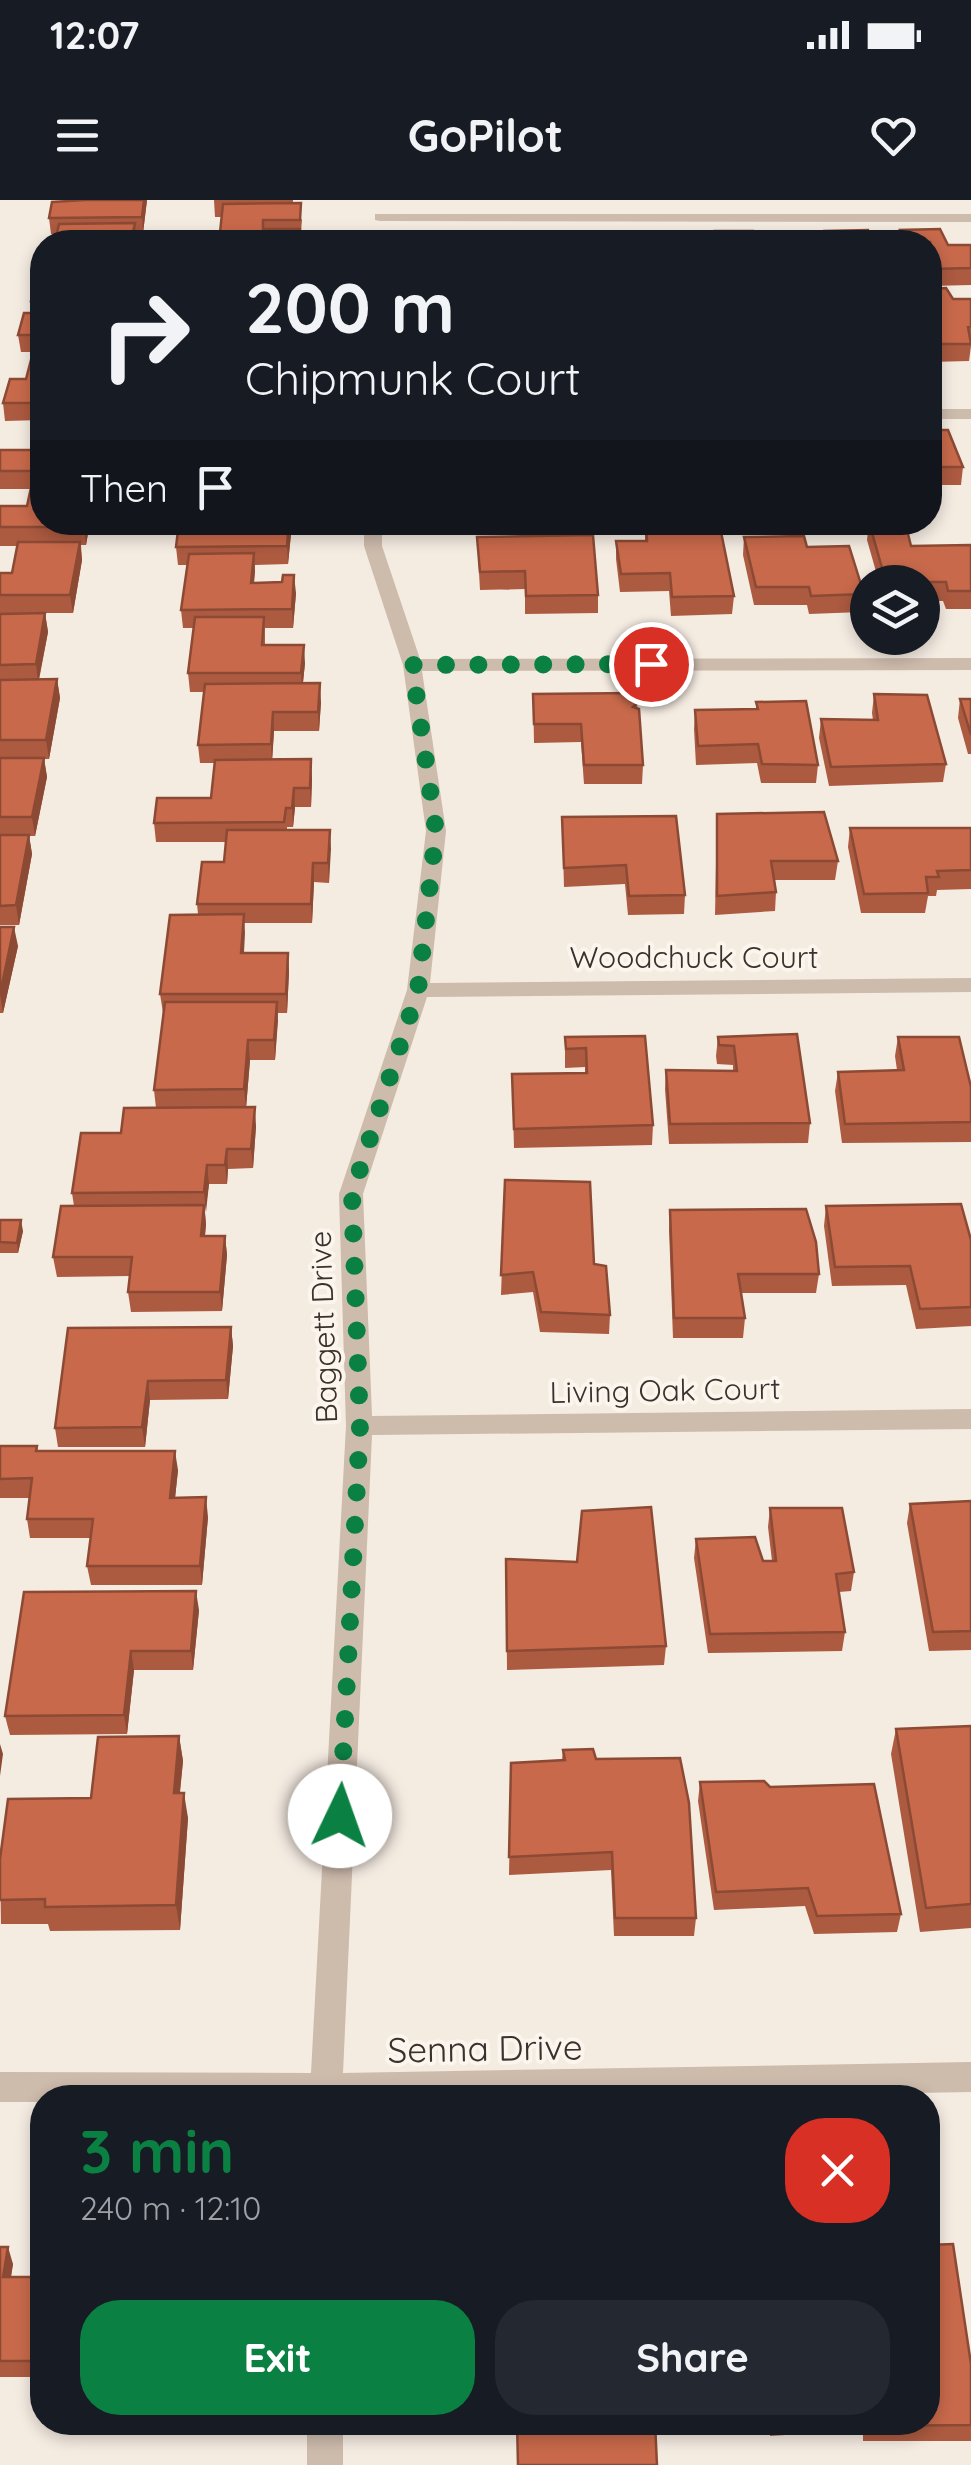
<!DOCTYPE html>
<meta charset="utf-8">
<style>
body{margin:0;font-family:Quicksand,sans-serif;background:#242831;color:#f1f3f6;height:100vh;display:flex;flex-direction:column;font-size:38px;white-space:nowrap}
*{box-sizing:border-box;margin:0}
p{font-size:32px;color:#9ea1a6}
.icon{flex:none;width:55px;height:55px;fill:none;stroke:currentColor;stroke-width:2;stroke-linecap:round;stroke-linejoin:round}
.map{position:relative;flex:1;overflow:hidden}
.panel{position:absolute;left:30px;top:1885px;width:910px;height:350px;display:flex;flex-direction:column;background:#171b24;border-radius:40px;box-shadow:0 5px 15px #0003}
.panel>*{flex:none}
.hud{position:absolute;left:30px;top:30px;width:912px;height:305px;border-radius:40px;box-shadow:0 5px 15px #0003;background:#171b24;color:#f1f3f6;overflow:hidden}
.controls{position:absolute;left:850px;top:365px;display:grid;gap:20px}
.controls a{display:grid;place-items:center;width:90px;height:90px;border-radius:50%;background:#171b24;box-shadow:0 5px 15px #0003;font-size:50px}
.pin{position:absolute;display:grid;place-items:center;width:85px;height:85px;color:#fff;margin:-42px;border:5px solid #fff;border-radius:50%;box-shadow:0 2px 10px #0007}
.me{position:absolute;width:110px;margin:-55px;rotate:3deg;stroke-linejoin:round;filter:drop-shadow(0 0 8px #0008)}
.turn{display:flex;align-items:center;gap:35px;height:210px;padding:0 50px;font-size:45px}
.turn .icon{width:130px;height:130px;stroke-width:2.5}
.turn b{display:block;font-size:70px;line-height:85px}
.then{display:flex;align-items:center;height:95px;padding:0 50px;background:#0003;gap:20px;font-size:38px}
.round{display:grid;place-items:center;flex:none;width:105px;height:105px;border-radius:40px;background:#242831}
.summary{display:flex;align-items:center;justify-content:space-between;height:170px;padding:0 50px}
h1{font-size:60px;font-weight:800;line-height:75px;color:#0b8043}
.action{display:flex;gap:20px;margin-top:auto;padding:20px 50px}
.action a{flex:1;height:115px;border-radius:40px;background:#0b8043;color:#fff;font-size:40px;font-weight:800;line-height:115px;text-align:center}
.action a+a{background:#242831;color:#f1f3f6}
.status{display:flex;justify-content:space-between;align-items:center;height:70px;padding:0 50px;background:#171b24;direction:ltr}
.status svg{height:28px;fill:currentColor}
header{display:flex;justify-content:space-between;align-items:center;height:130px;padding:0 50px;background:#171b24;font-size:45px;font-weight:800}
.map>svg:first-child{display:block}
</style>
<div class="status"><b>12:07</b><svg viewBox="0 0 49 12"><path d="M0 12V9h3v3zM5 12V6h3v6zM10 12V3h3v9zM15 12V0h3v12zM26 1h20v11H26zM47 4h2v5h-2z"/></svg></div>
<header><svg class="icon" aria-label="menu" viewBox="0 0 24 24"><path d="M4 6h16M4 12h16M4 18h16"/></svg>GoPilot<svg class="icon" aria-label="heart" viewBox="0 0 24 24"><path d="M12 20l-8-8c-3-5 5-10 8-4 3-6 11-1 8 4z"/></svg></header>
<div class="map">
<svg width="971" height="2265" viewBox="0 0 971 2265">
<rect width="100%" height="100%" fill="#f4ebe1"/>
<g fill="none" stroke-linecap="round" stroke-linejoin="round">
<path fill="#cdbbac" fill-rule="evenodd" d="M 375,14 L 971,14 L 971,22 L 380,21 L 375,20 Z
M 930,209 L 971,209 L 971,219 L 930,219 Z
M 364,322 L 382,322 L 382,346 L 420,459 L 971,458 L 971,470 L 422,471 L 446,631 L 430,783 L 971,778 L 971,792 L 427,797 L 363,994 L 372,1216 L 971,1209 L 971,1229 L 372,1235 L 343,1873 L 971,1862 L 971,1892 L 630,1898 L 42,1898 L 42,1902 L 0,1902 L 0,1872 L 311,1873 L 346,1226 L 339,994 L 407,790 L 426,631 L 403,465 L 364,346 Z
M 307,2222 L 343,2222 L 343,2265 L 307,2265 Z"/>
</g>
<path fill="#ac5a40" d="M 147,0 L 143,33 L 136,33 L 137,40 L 55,42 L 57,34 L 51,34 L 49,18 Z
M 214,0 L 293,0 L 293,4 L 302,20 L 300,42 L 219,42 L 222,17 L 215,17 Z
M 900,30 L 948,45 L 971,45 L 971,85 L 930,86 L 930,42 L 899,42 Z
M 42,43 L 42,77 L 40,77 L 38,60 Z
M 42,81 L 42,220 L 5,221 L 3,203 L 26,179 L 34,160 L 33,152 L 21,152 L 18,135 L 33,113 L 31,101 Z
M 930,89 L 953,99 L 971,99 L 971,146 L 969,161 L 930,162 Z
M 930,230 L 963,267 L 961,285 L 930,285 Z
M 42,232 L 42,322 L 90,322 L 86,345 L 81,345 L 82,360 L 73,413 L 45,413 L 48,432 L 39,480 L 57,479 L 60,498 L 49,559 L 44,559 L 47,577 L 35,636 L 29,636 L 32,654 L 19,725 L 0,725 L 0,373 L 12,373 L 18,346 L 0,346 L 0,306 L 27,306 L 31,289 L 0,289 L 0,250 L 39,250 Z
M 645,322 L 719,322 L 734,396 L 732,414 L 671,416 L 669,391 L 620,392 L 616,359 L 616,341 L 645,341 Z
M 869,322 L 911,346 L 971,345 L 971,409 L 946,409 L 943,401 L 922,401 L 922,382 L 879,382 L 867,340 Z
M 291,334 L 288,364 L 255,365 L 254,383 L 296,393 L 293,428 L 265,428 L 265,445 L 305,463 L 303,483 L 321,502 L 319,531 L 274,531 L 272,559 L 312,578 L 311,607 L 295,607 L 293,627 L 287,627 L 287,630 L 330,630 L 329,683 L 314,682 L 312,723 L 244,723 L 244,753 L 288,753 L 289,772 L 287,813 L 278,813 L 275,860 L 250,860 L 246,907 L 256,926 L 253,968 L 228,969 L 227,984 L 209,984 L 205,1012 L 206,1024 L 205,1036 L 225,1036 L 227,1055 L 222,1111 L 131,1112 L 128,1092 L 130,1076 L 57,1077 L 53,1057 L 74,1006 L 72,993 L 121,933 L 156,908 L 154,890 L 163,813 L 160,794 L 198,714 L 197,704 L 224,662 L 226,642 L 156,642 L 154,623 L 211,598 L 215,563 L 200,563 L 198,545 L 204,492 L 190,492 L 188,473 L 194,428 L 183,428 L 181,410 L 187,365 L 178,365 L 176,347 Z
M 477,337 L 598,395 L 598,413 L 525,414 L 525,389 L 480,390 Z
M 744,337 L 807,347 L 864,394 L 862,412 L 809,414 L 807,405 L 754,405 L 743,355 Z
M 533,494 L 637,503 L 643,565 L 642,584 L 584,584 L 581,542 L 534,543 Z
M 874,494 L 946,564 L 943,582 L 829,586 L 819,538 L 821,519 L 873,520 L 872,513 Z
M 960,499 L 971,499 L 971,554 L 968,554 L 958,518 Z
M 756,502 L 818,565 L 816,583 L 761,583 L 757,563 L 696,565 L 694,529 L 695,510 L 756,509 Z
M 717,614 L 838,661 L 835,680 L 775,680 L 776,692 L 775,711 L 715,715 Z
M 562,617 L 685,695 L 684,714 L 628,715 L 625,684 L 564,687 Z
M 850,628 L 971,628 L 971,689 L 937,690 L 936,696 L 928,696 L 925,713 L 861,713 L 848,647 Z
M 0,727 L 18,746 L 3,813 L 0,813 Z
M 797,834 L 810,923 L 808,943 L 669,944 L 665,889 L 666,870 L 733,871 L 733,865 L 717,864 L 716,856 L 718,837 Z
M 645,836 L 653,925 L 652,945 L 514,948 L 512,874 L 585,873 L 585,867 L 565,868 L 565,837 Z
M 898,837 L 971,887 L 971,942 L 842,943 L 835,891 L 838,872 L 897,870 L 895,856 Z
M 505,980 L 594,1064 L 610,1115 L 609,1134 L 540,1132 L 533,1092 L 501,1095 Z
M 826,1006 L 971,1040 L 971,1126 L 916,1129 L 906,1085 L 832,1086 L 824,1026 Z
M 670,1010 L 819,1074 L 816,1093 L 741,1093 L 745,1118 L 743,1138 L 673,1138 L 669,1029 Z
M 0,1020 L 23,1031 L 18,1053 L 0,1053 Z
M 231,1127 L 233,1146 L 228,1199 L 150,1200 L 145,1247 L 58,1247 L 55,1228 Z
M 0,1246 L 37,1246 L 38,1251 L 178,1270 L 175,1298 L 208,1317 L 202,1385 L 91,1385 L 87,1366 L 91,1338 L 30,1338 L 27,1319 L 30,1298 L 0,1298 Z
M 971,1301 L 971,1450 L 929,1451 L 907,1323 L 910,1304 Z
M 770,1308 L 854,1372 L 851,1391 L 839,1392 L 845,1432 L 842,1451 L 708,1453 L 694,1358 L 696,1339 L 763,1361 L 772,1361 L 768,1327 Z
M 506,1359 L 666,1446 L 664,1465 L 507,1470 Z
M 199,1410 L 193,1470 L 134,1470 L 127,1534 L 10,1535 L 5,1516 Z
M 971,1526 L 971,1728 L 920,1732 L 891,1554 L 896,1529 Z
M 179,1536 L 183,1561 L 180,1593 L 188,1618 L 180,1730 L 50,1731 L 48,1724 L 1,1724 L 0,1659 L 91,1598 Z
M 563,1550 L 596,1559 L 696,1718 L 694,1736 L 614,1736 L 611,1670 L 509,1675 L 511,1563 L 562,1560 Z
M 700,1582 L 901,1714 L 897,1732 L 814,1734 L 805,1706 L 714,1710 L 698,1601 Z
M 0,2047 L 13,2064 L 11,2077 L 42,2077 L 42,2177 L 0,2177 Z
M 971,2164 L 971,2241 L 863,2241 L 863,2230 L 770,2236 L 769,2222 L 928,2222 Z"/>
<path fill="#8c4a34" d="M 144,0 L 147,0 L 143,33 L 142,17 Z
M 135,23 L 136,42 L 131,42 Z
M 85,322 L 90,322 L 86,345 L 84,327 Z
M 289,322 L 291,334 L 288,364 L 287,346 Z
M 80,342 L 82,360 L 73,413 L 70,395 Z
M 254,353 L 255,372 L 252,401 L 251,383 Z
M 294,375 L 296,393 L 293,428 L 292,409 Z
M 45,413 L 48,432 L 38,483 L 36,464 Z
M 304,445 L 305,463 L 302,491 L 301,473 Z
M 57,479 L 60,498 L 49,559 L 46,540 Z
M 320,483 L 321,502 L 319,531 L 318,512 Z
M 273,512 L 274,531 L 272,563 L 271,544 Z
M 44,558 L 47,577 L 35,636 L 32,617 Z
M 311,559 L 312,578 L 311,607 L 310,588 Z
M 294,588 L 295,607 L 293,627 L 292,608 Z
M 330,630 L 331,649 L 329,683 L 328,663 Z
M 29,635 L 32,654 L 19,725 L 16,705 Z
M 313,663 L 314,682 L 312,723 L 311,704 Z
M 244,714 L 245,733 L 243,772 L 241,753 Z
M 14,727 L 18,746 L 3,813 L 0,794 Z
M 288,753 L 289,772 L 287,813 L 286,794 Z
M 277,802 L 278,821 L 275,860 L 274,840 Z
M 248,840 L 250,860 L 246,909 L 244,889 Z
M 255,907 L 256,926 L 253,968 L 251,949 Z
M 227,949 L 228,969 L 227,984 L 225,965 Z
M 207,965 L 209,984 L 206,1012 L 204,992 Z
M 204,1005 L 206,1024 L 203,1055 L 201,1036 Z
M 21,1020 L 23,1031 L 18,1053 L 17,1043 Z
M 225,1036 L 227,1055 L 222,1111 L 220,1092 Z
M 231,1127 L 233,1146 L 228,1199 L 226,1180 Z
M 148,1181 L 150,1200 L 145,1247 L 142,1227 Z
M 175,1251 L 178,1270 L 173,1317 L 170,1298 Z
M 206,1297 L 208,1317 L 202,1385 L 200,1366 Z
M 196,1391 L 199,1410 L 193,1470 L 191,1451 Z
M 131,1451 L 134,1470 L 127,1534 L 124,1515 Z
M 179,1536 L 183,1561 L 177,1618 L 174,1593 Z
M 0,1544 L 3,1554 L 0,1576 Z
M 184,1593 L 188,1618 L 180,1730 L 176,1705 Z
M 8,2047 L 13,2064 L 8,2094 L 3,2077 Z"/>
<path fill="#c8694b" stroke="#8c4a34" stroke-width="2.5" d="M 85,0 L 144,0 L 142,17 L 49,18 L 52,2 Z
M 301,3 L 300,20 L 263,20 L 263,29 L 300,29 L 299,42 L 219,42 L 223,4 Z
M 135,23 L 131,42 L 43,42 L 55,42 L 59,24 Z
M 940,29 L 948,45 L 971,45 L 971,68 L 930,69 L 930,42 L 905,42 L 900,30 Z
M 868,30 L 870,42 L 830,42 L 825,31 Z
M 715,31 L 753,31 L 754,42 L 717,42 Z
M 553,32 L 554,42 L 502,42 L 502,33 Z
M 571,32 L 610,32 L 611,42 L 572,42 Z
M 42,43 L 42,60 L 38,60 Z
M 36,81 L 42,81 L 42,101 L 31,101 Z
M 946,88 L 953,99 L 971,99 L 971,126 L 968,127 L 971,144 L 930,144 L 930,89 Z
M 24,113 L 42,113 L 42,149 L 33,150 L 36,135 L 18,135 Z
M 31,160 L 42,160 L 42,203 L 3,203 L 10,179 L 26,179 Z
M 930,230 L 948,230 L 963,267 L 930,267 Z
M 42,232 L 42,271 L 0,271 L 0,250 L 39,250 Z
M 32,283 L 42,283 L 42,322 L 85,322 L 84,327 L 0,327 L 0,306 L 27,306 Z
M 179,322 L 289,322 L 287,346 L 176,347 Z
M 646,322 L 719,322 L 734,396 L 672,397 L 670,373 L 621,374 L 616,341 L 647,341 Z
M 869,322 L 905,322 L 911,346 L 971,345 L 971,391 L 948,391 L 946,382 L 886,382 Z
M 593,335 L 598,395 L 526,396 L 525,371 L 480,372 L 477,337 Z
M 804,336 L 807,347 L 849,346 L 864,394 L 811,396 L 809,387 L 756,387 L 744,337 Z
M 18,342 L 80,342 L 70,395 L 0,395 L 0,373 L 12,373 Z
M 254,353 L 251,383 L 282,382 L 283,375 L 294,375 L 292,409 L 181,410 L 189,354 Z
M 45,413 L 36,464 L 0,465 L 0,414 Z
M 195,417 L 264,417 L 262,445 L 304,445 L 301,473 L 188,473 Z
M 57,479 L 46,540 L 0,540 L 0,480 Z
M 320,483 L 318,512 L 273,512 L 271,544 L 198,545 L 205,484 Z
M 634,493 L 637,503 L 633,507 L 639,509 L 643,565 L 584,565 L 581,524 L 534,524 L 533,494 Z
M 874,494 L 927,495 L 946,564 L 831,567 L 821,519 L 878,520 Z
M 960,499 L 971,499 L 971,535 Z
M 806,501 L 818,565 L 762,564 L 758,544 L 698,546 L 695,510 L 758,509 L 756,502 Z
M 0,558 L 44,558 L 32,617 L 0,617 Z
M 311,559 L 310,588 L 294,588 L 292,608 L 286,608 L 284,622 L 154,623 L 157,598 L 211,598 L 215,560 Z
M 824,612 L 838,661 L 771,661 L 776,692 L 717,696 L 717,614 Z
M 676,616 L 685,695 L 629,696 L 626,665 L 564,668 L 562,617 Z
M 850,628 L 971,628 L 971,670 L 937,671 L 939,677 L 926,677 L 928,693 L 864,694 Z
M 227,630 L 330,630 L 328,663 L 313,663 L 311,704 L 197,704 L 202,662 L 224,662 Z
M 0,635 L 29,635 L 16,705 L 0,706 Z
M 244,714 L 241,753 L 288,753 L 286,794 L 160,794 L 170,715 Z
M 0,727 L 14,727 L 0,794 Z
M 165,802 L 277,802 L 274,840 L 248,840 L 244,889 L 154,890 Z
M 797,834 L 810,923 L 670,924 L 666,870 L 737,871 L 734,846 L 719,845 L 718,837 Z
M 645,836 L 653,925 L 514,929 L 512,874 L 587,873 L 586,848 L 566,849 L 565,837 Z
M 898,837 L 959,837 L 971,887 L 971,922 L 845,924 L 838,872 L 904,870 Z
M 255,907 L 251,949 L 227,949 L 225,965 L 207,965 L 204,992 L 72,993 L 81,933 L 121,933 L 124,908 Z
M 505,980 L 590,982 L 594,1064 L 606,1066 L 610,1115 L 541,1112 L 533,1072 L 501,1075 Z
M 961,1004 L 971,1040 L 971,1107 L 920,1109 L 910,1066 L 835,1067 L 826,1006 Z
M 204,1005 L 201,1036 L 225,1036 L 220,1092 L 128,1092 L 132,1057 L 53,1057 L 61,1006 Z
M 806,1009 L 816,1042 L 819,1074 L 738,1074 L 745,1118 L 674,1118 L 670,1010 Z
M 0,1020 L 21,1020 L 17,1043 L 0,1042 Z
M 231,1127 L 226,1180 L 148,1181 L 142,1227 L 55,1228 L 68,1128 Z
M 0,1246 L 37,1246 L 36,1251 L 175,1251 L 170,1298 L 206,1297 L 200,1366 L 87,1366 L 93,1319 L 27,1319 L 32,1278 L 0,1279 Z
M 971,1301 L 971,1431 L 933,1432 L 910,1304 Z
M 651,1307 L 666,1446 L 507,1451 L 506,1359 L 577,1362 L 582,1311 Z
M 770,1308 L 842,1308 L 854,1372 L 836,1374 L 845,1432 L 710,1434 L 696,1339 L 755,1337 L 763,1361 L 776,1361 Z
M 196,1391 L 191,1451 L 131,1451 L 124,1515 L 5,1516 L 24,1392 Z
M 971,1526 L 971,1704 L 926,1708 L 896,1529 Z
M 179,1536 L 174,1593 L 184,1593 L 176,1705 L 45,1707 L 45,1699 L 0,1700 L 0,1659 L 8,1599 L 91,1598 L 98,1537 Z
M 593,1549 L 596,1559 L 680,1558 L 689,1603 L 696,1718 L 615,1718 L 612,1652 L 509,1657 L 511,1563 L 565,1560 L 563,1550 Z
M 764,1581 L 770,1587 L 874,1584 L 901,1714 L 817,1716 L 808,1688 L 716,1692 L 700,1582 Z
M 953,2044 L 971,2164 L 971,2225 L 868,2226 L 868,2222 L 928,2222 L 928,2045 Z
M 0,2047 L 8,2047 L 3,2077 L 42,2077 L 42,2161 L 0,2161 Z
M 517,2222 L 655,2222 L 657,2265 L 518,2265 Z"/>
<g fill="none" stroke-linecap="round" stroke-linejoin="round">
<path stroke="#0b8043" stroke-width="18" stroke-dasharray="0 32.4" d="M 340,1616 L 360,1226 L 352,994 L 418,790 L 436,631 L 412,465 L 651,464"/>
</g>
<g text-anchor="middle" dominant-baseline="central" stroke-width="8" stroke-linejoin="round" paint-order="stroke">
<g font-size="30" fill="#3b302b" stroke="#fbf5ee">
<text x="694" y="757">Woodchuck Court</text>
<text transform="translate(323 1127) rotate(-92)">Baggett Drive</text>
<text transform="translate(665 1190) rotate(-1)">Living Oak Court</text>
</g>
<g font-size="35" fill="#3b302b" stroke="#fbf5ee">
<text transform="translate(485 1848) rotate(-1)">Senna Drive</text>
</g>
</g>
</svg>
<div class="controls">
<a><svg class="icon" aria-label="layers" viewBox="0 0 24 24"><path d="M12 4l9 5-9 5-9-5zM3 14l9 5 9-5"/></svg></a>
</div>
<div class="pin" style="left:651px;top:464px;background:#d93025"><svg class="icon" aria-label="arrive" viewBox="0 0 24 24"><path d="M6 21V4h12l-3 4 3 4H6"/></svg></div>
<svg class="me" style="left:340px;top:1616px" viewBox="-20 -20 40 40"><circle r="19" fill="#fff"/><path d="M0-13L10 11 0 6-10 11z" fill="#0b8043"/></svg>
<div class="hud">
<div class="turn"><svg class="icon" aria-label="right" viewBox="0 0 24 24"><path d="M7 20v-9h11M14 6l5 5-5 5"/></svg><div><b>200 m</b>Chipmunk Court</div></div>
<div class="then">Then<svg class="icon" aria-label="arrive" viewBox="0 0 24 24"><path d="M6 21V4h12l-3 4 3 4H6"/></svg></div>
</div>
<section class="panel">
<div class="summary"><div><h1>3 min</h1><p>240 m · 12:10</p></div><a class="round" style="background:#d93025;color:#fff"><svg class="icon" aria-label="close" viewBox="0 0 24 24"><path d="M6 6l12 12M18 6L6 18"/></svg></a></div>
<div class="action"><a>Exit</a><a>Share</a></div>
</section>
</div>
